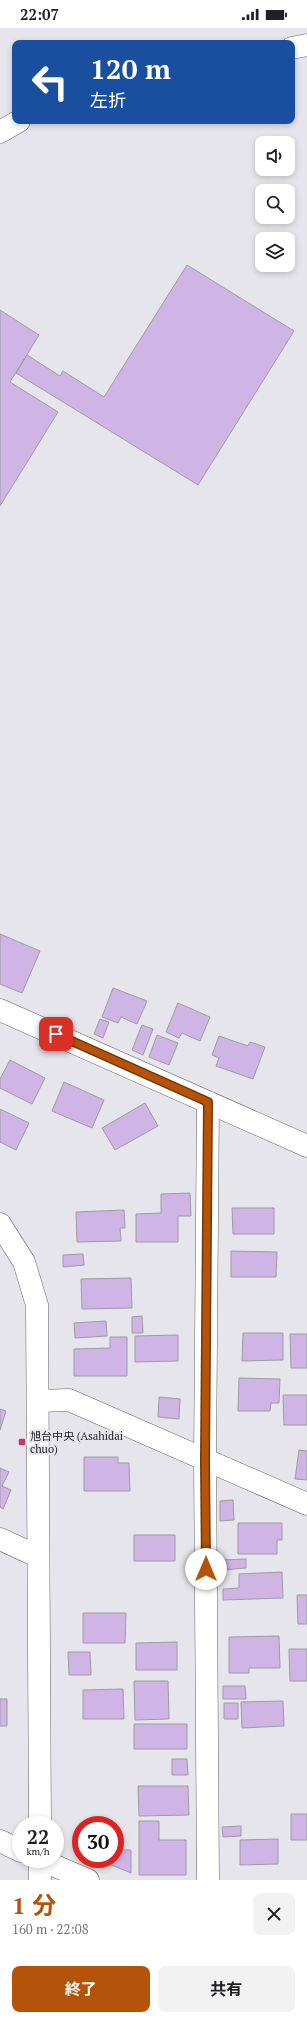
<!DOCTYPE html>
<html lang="ja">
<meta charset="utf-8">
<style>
body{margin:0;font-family:"PT Serif","Noto Sans JP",serif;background:#f2f2f2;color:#202124;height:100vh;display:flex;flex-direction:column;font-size:15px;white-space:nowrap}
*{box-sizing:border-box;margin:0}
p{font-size:13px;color:#757577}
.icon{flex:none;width:22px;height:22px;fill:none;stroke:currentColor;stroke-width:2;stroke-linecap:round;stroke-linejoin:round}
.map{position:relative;height:1852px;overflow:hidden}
.panel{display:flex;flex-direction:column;background:#fff;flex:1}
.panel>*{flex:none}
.banner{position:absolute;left:12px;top:12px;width:283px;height:84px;border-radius:8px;box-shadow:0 2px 6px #0003;background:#1a4fa0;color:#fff;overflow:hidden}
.controls{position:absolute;left:255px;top:108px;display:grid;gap:8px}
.controls a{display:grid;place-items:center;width:40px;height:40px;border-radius:8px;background:#fff;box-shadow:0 2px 6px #0003;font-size:20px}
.speed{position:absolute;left:12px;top:1788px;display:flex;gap:8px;font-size:20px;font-weight:700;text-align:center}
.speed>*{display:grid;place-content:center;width:52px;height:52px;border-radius:50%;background:#fff;box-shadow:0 2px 6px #0003;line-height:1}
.speed small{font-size:10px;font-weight:400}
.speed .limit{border:6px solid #d22;background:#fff;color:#111}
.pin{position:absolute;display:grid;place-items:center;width:34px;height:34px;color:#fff;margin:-17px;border-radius:8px;box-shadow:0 2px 6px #0006}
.me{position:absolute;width:44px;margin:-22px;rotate:0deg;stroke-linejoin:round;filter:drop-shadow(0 0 3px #0008)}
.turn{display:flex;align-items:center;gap:14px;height:84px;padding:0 12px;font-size:18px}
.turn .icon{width:52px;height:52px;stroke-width:2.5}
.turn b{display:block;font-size:28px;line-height:34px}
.round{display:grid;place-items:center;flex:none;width:42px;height:42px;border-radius:8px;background:#f2f2f2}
.head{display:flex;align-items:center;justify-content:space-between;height:68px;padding:0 12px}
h1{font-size:24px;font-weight:700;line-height:30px;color:#b45309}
.primary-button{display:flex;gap:8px;margin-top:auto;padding:8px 12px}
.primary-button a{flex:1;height:46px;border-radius:8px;background:#b45309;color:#fff;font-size:16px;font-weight:700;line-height:46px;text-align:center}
.primary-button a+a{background:#f2f2f2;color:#202124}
.status{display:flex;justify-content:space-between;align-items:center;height:28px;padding:0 20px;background:#fff;direction:ltr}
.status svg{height:11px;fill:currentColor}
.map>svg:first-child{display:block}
</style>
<div class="status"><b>22:07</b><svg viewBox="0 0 49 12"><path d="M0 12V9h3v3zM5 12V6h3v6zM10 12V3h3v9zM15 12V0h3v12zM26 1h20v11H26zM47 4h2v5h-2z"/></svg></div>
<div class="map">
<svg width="307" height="1852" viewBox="0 0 307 1852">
<rect width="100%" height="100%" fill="#e5e5eb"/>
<path fill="#cfb5e6" stroke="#9e9ca1" d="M 187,237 L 294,303 L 198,457 L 16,345 L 27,327 L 60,348 L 63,343 L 104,369 Z
M 0,282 L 39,307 L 10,354 L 58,384 L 0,478 Z
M 0,906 L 40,923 L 22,965 L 0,956 Z
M 113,960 L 147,973 L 137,996 L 121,989 L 118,995 L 102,989 Z
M 178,975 L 210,989 L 200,1013 L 182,1005 L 179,1010 L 166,1004 Z
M 100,991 L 109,994 L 103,1010 L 94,1006 Z
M 142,997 L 153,1001 L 143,1027 L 132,1022 Z
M 157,1007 L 178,1015 L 169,1037 L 149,1029 Z
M 219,1008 L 248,1018 L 250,1014 L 265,1019 L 253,1051 L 216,1038 L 219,1030 L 212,1027 Z
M 10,1032 L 45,1050 L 32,1076 L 0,1060 L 0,1051 Z
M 64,1054 L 104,1072 L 92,1100 L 52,1083 Z
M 145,1075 L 158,1098 L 115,1122 L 102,1100 Z
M 0,1081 L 29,1095 L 16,1122 L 0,1114 Z
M 190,1165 L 191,1188 L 178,1188 L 178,1214 L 136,1214 L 136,1186 L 161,1185 L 161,1166 Z
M 232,1180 L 274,1180 L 274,1206 L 233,1206 Z
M 124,1182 L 125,1200 L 120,1200 L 121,1213 L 77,1214 L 76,1184 Z
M 231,1223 L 277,1224 L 276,1249 L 231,1249 Z
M 83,1226 L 84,1237 L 63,1239 L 63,1227 Z
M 131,1250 L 132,1280 L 82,1281 L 81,1251 Z
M 142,1288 L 143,1305 L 132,1305 L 132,1289 Z
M 106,1293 L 107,1308 L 75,1310 L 74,1295 Z
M 243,1305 L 283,1305 L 283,1332 L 242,1333 Z
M 290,1306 L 307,1306 L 307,1340 L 291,1340 Z
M 178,1307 L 178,1333 L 135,1334 L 135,1308 Z
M 110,1309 L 127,1309 L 127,1348 L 74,1348 L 74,1321 L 110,1320 Z
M 239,1350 L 280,1351 L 279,1375 L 271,1375 L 270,1383 L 238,1383 Z
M 283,1367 L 307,1367 L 307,1397 L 284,1397 Z
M 159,1369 L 180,1371 L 179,1391 L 158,1389 Z
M 0,1381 L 6,1383 L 0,1402 Z
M 299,1422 L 307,1423 L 307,1452 L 295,1451 Z
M 84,1429 L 118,1429 L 118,1435 L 129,1435 L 130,1463 L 84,1463 Z
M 0,1440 L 9,1444 L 2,1458 L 11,1462 L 3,1481 L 0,1479 Z
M 233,1472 L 234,1492 L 220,1493 L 220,1473 Z
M 238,1495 L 282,1495 L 282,1512 L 277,1512 L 277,1526 L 238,1526 Z
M 134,1507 L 175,1507 L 175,1533 L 134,1533 Z
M 246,1531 L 246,1540 L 223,1542 L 222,1532 Z
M 282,1544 L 283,1570 L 223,1572 L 223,1561 L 239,1560 L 239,1546 Z
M 297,1567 L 307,1567 L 307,1596 L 298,1596 Z
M 83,1585 L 126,1585 L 125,1615 L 83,1615 Z
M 279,1608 L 280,1640 L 249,1640 L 249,1645 L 229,1645 L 229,1609 Z
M 177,1614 L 177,1642 L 136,1642 L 136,1615 Z
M 289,1621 L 307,1621 L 307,1653 L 290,1653 Z
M 68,1624 L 90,1624 L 91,1647 L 69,1647 Z
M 134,1653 L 168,1653 L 169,1691 L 135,1692 Z
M 223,1658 L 245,1658 L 246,1671 L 223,1671 Z
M 123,1661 L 124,1691 L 83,1691 L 83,1662 Z
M 0,1671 L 7,1671 L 7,1698 L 0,1698 Z
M 283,1673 L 284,1698 L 242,1700 L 241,1674 Z
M 224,1675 L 238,1675 L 238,1691 L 224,1691 Z
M 134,1696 L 187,1696 L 187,1721 L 134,1721 Z
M 172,1731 L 187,1731 L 188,1747 L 172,1747 Z
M 138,1758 L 188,1758 L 189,1787 L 139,1788 Z
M 291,1786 L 307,1786 L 307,1812 L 291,1812 Z
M 139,1793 L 159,1793 L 159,1812 L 186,1812 L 186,1847 L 139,1847 Z
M 241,1798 L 241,1808 L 223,1809 L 222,1799 Z
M 278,1811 L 278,1836 L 240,1837 L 240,1812 Z
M 115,1822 L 131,1822 L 131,1845 L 109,1836 L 109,1831 L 115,1831 Z"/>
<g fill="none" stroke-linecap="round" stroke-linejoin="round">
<defs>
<path id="minor" d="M 0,982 L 307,1118
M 208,1074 L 205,1432 L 208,1852
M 38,1373 L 69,1372 L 307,1476
M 0,1511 L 37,1528
M 0,1813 L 21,1823
M 39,1831 L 88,1852"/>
<path id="tertiary" d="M 292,20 L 307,17
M 0,104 L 19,93
M 0,1196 L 24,1234 L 37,1277 L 40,1797
M 40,1852 L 40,1831"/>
</defs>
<use href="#minor" stroke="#636268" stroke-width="23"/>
<use href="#tertiary" stroke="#636268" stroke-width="23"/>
<use href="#minor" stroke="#fff" stroke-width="22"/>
<use href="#tertiary" stroke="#fff" stroke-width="22"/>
</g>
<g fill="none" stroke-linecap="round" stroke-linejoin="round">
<defs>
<path id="route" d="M 56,1006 L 208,1074 L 205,1432 L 206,1541"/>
</defs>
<use href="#route" stroke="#753606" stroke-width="10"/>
<use href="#route" stroke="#b45309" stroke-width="7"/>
</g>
<rect fill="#c5386a" stroke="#e5e5eb" stroke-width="1.5" x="18" y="1410" width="8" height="8" rx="2"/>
<g text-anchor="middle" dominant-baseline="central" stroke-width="4" stroke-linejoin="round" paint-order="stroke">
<g font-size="11" fill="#1d1d20" stroke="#e5e5eb" text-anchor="start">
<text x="30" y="1408">旭台中央 (Asahidai<tspan x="30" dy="13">chuo)</tspan></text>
</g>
</g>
</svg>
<div class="controls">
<a><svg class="icon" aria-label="sound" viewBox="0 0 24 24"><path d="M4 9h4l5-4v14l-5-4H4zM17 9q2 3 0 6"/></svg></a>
<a><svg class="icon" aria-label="search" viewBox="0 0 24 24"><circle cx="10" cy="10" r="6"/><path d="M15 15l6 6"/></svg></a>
<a><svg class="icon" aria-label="layers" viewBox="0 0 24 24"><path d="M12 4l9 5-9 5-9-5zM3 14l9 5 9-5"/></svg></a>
</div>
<div class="speed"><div>22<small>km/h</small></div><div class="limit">30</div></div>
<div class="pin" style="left:56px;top:1006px;background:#d93025"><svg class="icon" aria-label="arrive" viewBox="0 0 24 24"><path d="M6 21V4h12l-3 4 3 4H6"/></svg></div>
<svg class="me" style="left:206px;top:1541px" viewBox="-20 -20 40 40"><circle r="19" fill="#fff"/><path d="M0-13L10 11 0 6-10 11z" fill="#b45309"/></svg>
<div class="banner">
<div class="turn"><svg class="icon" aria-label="left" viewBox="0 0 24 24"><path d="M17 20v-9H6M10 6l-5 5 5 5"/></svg><div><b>120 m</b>左折</div></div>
</div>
</div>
<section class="panel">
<div class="head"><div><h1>1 分</h1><p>160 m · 22:08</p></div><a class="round"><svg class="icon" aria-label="close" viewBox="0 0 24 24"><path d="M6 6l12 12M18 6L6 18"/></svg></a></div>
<div class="primary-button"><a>終了</a><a>共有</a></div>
</section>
